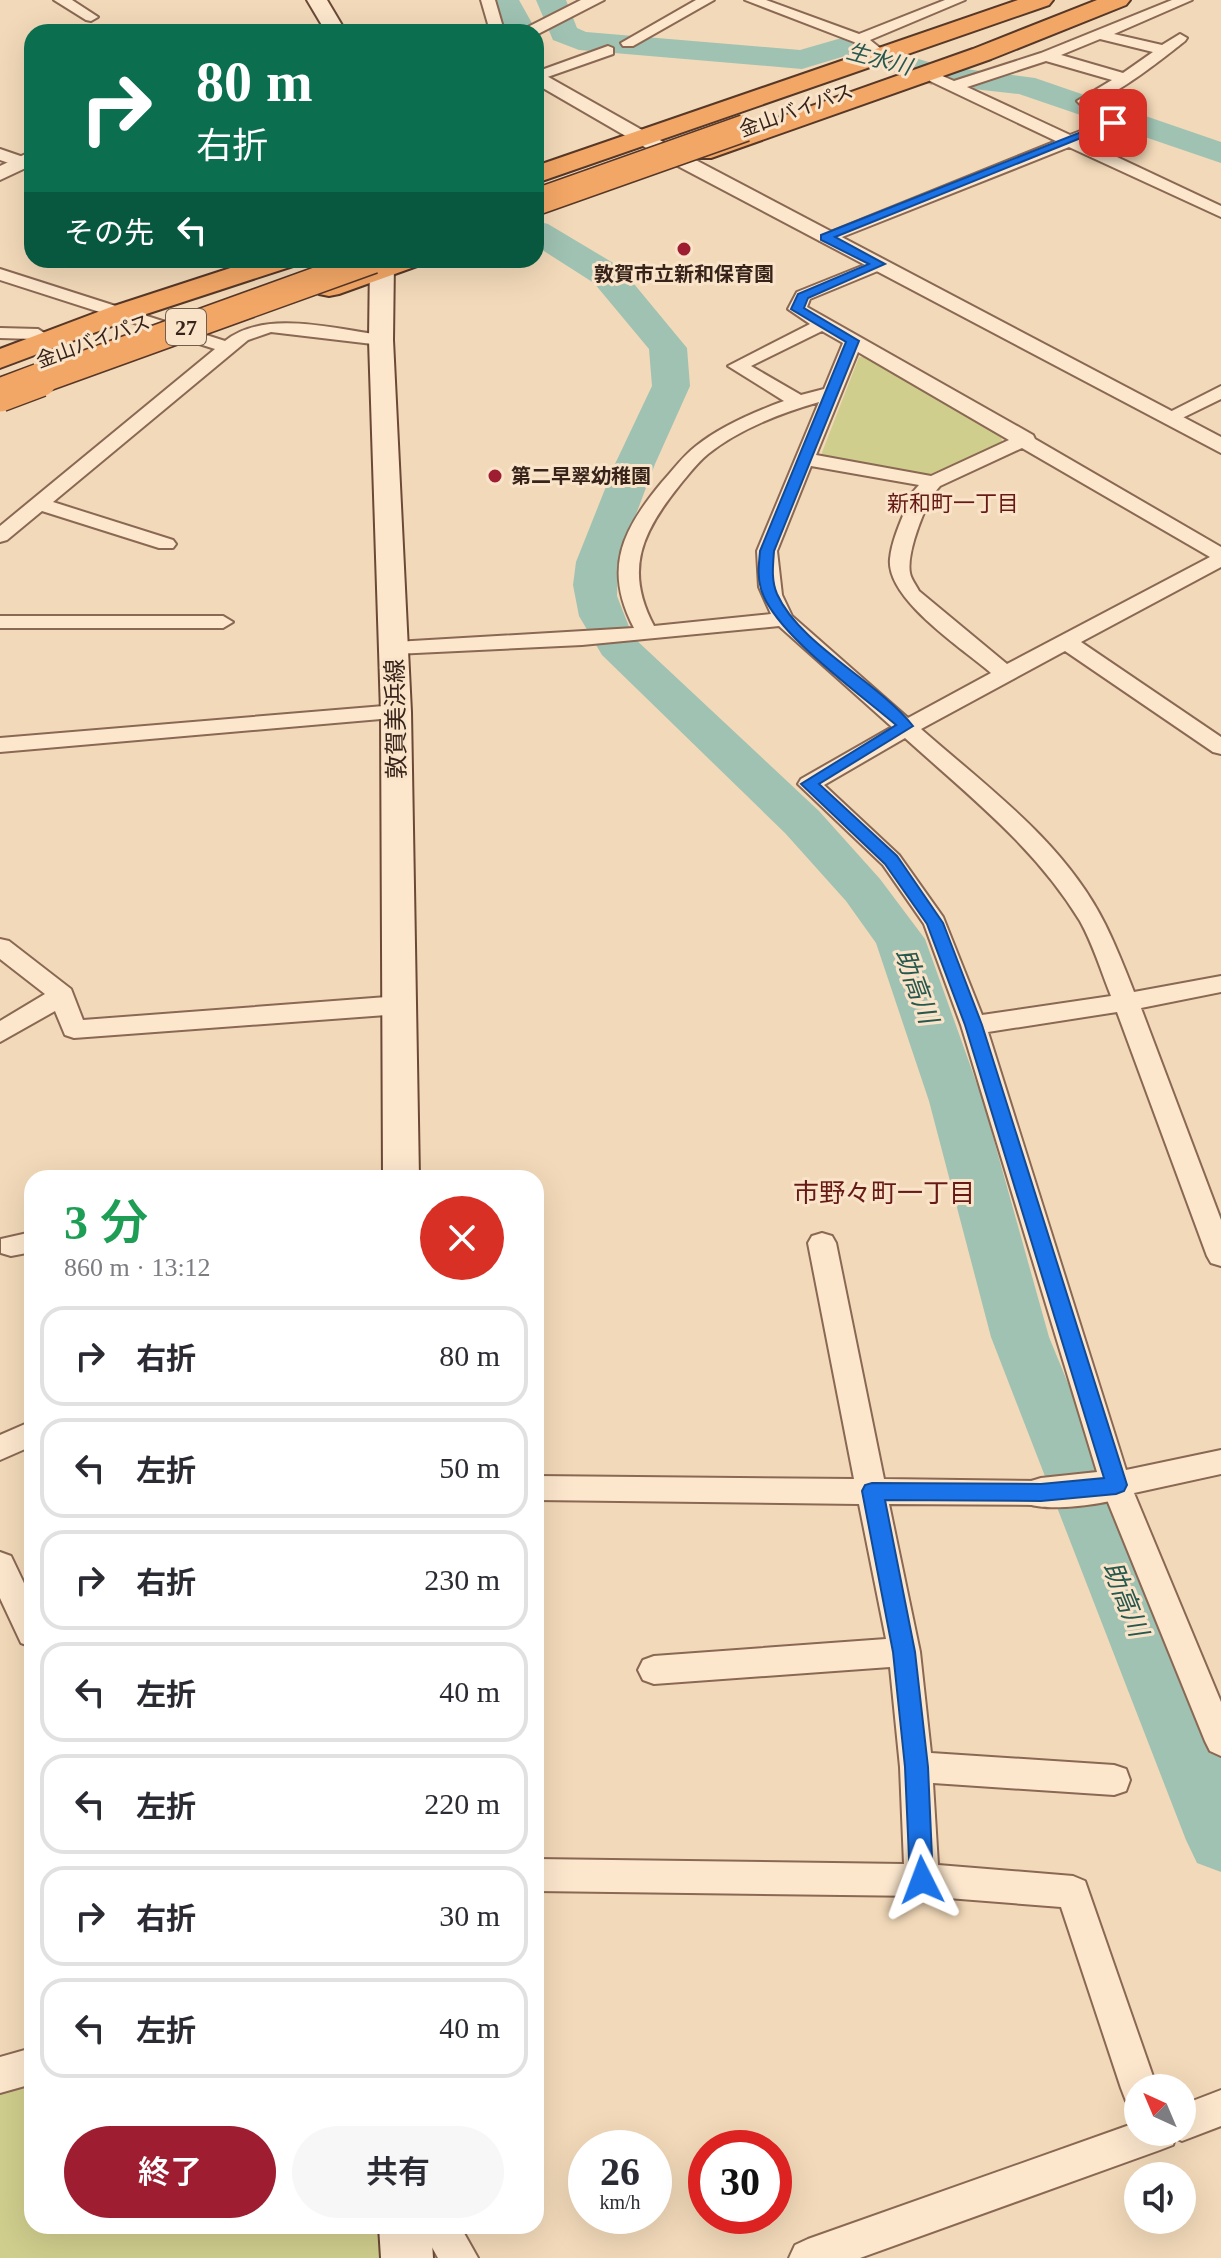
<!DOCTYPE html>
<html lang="ja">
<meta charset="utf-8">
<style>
body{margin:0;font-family:"Times New Roman","Noto Sans JP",serif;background:#f7f7f7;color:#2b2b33;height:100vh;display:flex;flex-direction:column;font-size:30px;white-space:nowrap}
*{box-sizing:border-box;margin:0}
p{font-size:26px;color:#7c7c81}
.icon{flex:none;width:44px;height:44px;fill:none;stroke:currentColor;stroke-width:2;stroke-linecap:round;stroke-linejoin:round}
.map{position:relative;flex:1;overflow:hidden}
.drawer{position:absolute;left:24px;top:1170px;width:520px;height:1064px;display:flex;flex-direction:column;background:#fff;border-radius:24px;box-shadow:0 8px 32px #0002}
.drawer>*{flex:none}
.hud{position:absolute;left:24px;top:24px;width:520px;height:244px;border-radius:24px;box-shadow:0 8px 32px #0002;background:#0b6e4f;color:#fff;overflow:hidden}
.needle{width:52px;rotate:316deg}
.tools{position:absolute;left:1124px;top:2074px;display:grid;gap:16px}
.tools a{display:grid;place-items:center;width:72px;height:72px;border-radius:50%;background:#fff;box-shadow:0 8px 32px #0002;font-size:40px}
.speed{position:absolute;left:568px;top:2130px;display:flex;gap:16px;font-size:40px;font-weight:700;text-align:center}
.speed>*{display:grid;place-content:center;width:104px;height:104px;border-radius:50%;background:#fff;box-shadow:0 8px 32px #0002;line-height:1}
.speed small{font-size:20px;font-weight:400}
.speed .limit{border:12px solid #d22;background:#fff;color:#111}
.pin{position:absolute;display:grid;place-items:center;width:68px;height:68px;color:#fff;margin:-34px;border-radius:16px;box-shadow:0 4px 12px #0006}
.me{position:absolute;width:88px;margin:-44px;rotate:357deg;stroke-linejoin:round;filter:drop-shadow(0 0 6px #0008)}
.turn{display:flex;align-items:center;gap:28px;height:168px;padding:0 40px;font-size:36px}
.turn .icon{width:104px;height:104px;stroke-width:2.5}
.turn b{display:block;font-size:56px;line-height:68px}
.then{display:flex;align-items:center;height:76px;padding:0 40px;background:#0003;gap:16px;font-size:30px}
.round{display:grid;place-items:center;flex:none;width:84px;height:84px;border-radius:42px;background:#f7f7f7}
.summary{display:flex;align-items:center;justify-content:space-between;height:136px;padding:0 40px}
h1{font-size:48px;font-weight:600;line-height:60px;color:#1e9e55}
.cta{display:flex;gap:16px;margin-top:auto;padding:16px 40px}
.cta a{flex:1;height:92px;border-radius:48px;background:#9e1d31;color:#fff;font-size:32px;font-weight:600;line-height:92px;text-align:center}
.cta a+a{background:#f7f7f7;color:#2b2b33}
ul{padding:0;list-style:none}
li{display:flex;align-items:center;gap:24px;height:100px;margin:0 16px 12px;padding:0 24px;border:4px solid #e1e1e2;border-radius:24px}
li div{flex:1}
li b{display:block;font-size:30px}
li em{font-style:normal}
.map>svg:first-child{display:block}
</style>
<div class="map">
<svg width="1221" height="2258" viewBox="0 0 1221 2258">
<rect width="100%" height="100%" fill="#f2d9b9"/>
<path fill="#d0ce8d" d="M 859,357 L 870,357 L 999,432 L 1003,443 L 928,475 L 829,460 L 821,455 Z
M 32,2077 L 32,2226 L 395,2226 L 396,2258 L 0,2258 L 0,2086 Z"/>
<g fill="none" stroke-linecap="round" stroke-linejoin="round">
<path fill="#9fc2b2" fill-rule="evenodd" d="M 489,0 L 519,0 L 533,25 L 530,32 L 500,32 L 503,25 Z
M 536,0 L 566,0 L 577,28 L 586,32 L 800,50 L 845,37 L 942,66 L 1035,78 L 1221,142 L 1221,163 L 1019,94 L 938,85 L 845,56 L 802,69 L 579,50 L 553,40 Z
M 536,221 L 548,224 L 620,267 L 687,348 L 690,386 L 655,464 L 618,562 L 617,596 L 633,637 L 819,811 L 880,879 L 925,939 L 983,1101 L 1049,1337 L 1221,1756 L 1221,1872 L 1197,1863 L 1186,1840 L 991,1337 L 929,1101 L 876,943 L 846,901 L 785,833 L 602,655 L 579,616 L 573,585 L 576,562 L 615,464 L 652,386 L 649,349 L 594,283 L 536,246 Z"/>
<path stroke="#cdb599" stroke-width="16" stroke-dasharray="16 8" stroke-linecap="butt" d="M 877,52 L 935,78"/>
<defs>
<path id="minor" d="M 54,0 L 72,0 L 98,17 L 91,21 L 86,20 Z
M 481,0 L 495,0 L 502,24 L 498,32 L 484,32 L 488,24 Z
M 696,0 L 714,0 L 633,46 L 623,46 L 621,43 Z
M 745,0 L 766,0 L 859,34 L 945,0 L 965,0 L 870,40 L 885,52 L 877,57 L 854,42 Z
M 1172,0 L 1192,0 L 1114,34 L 1162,45 L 1180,34 L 1187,38 L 1185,41 C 1166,56 1102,108 1080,104 L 1077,101 L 1112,80 L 1046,61 L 967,87 L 1070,135 L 1129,112 L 1141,112 L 1141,118 L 1083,141 L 1221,206 L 1221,217 L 1069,147 L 832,241 L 820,241 L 818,237 L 1056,141 L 930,81 L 930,75 L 940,75 L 954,81 L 1041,53 ZM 1100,39 L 1153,52 L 1123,73 L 1061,55 Z
M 608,46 L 613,48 L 613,54 L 536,81 L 536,72 Z
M 0,149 L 32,160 L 32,171 L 0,160 Z
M 879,259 L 888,264 L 885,268 L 810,299 L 807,307 L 1033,435 L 1035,439 L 1221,547 L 1221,567 L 1081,642 L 1221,737 L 1221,754 L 1213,752 L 1065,651 L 921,729 C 987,787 1065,843 1105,924 C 1116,946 1125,969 1134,992 L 1221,976 L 1221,992 L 1141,1008 L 1221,1220 L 1221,1266 L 1211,1263 L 1207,1256 L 1117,1012 L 988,1032 L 1126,1470 L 1221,1450 L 1221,1474 L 1134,1493 L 1221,1702 L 1221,1756 L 1210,1751 L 1205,1741 L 1101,1485 L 961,1025 L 924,924 L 883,865 L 798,784 L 801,779 L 892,727 L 779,626 L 582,645 L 395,654 L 384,648 L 395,642 L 634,628 C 603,569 622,530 662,482 C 673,470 683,456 696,446 C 721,426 754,412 784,401 L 728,366 L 810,324 L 788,309 L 797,292 ZM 822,331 L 843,343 L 824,389 L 801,395 L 751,366 ZM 858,352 L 1009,440 L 931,476 L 816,455 ZM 819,402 L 757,551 L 759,587 L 771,614 L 654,626 C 624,570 642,532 679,486 C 688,475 697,463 708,454 C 739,429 781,413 819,402 ZM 1022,448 L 1210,557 L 1007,664 L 919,591 C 916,585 911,579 910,573 C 906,553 926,500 940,486 ZM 811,466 L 919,485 L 912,493 C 905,513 892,537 890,559 C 886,599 962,648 991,673 L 908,718 L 792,616 L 782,595 L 777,551 ZM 905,738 C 968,795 1035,847 1080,921 C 1093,944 1101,971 1111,996 L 982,1015 L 943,917 L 899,855 L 824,785 Z
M 0,269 L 225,341 C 264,309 334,329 381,335 L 390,340 L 381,345 L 271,332 L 248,340 L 53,502 L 173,540 L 176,544 L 173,548 L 159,548 L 42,511 L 7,540 L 0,542 L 0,526 L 215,349 L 0,280 Z
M 0,328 L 38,329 L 57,341 L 48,346 L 34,339 L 0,338 Z
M 1221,386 L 1221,399 L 1174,422 L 1167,424 L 1158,418 Z
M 0,616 L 223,616 L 233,622 L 223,628 L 0,628 Z
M 396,705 L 404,707 L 407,712 L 404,717 L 0,752 L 0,738 Z
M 0,939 L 9,941 L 71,989 L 83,1020 L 400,996 L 409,999 L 412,1005 L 409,1011 L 400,1014 L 74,1038 L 65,1035 L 55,1011 L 0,1042 L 0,1021 L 45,994 L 0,959 Z
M 32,1232 L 32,1252 L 11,1256 L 1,1253 L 1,1239 Z
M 822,1233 L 832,1236 L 836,1243 L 884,1479 L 1041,1481 L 1052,1484 L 1056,1493 L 1052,1502 L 1041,1505 L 889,1504 L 920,1652 L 931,1753 L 1114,1765 L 1126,1769 L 1130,1780 L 1126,1791 L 1114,1795 L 933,1783 L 938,1865 L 1073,1876 L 1085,1881 L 1157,2088 L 1138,2088 L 1138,2105 L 1126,2101 L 1121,2088 L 1061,1907 L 922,1896 L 536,1891 L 536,1859 L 904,1864 L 900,1767 L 890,1667 L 654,1684 L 643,1680 L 638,1670 L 643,1660 L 654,1656 L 886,1639 L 859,1504 L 536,1500 L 536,1476 L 854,1479 L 808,1243 L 812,1236 Z
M 32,1421 L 32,1446 L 0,1460 L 0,1435 Z
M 0,1552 L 11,1556 L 32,1600 L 32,1647 L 21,1643 L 0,1598 Z
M 32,2048 L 32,2084 L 0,2093 L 0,2057 Z
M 1221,2090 L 1221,2126 L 1182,2141 L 1175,2138 L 1173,2145 L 1160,2150 L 860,2258 L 789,2258 L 795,2245 L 808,2239 L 1138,2122 L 1138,2132 L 1182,2132 L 1182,2105 Z
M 420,2226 L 460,2226 L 478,2258 L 438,2258 Z"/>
<path id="tertiary" d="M 581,0 L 604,0 L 536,35 L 536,32 L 518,32 Z
M 536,70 L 688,156 L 1221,437 L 1221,453 L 674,164 L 536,84 Z
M 32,151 L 32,165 L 0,180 L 0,166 Z
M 1116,1470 L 1129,1474 L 1134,1485 L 1129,1496 C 1105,1504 1052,1512 1028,1504 L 1023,1493 L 1028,1482 L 1041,1478 Z"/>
<path id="secondary" d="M 307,0 L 327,0 L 346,32 L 326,32 Z
M 370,260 L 394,260 L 393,340 L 411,712 L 419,1178 L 383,1178 L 381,712 L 369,340 Z
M 379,2226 L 431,2226 L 433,2258 L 381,2258 Z"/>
<path id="trunk" d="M 1018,0 L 1053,0 L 1049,5 L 536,183 L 536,166 Z
M 1097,0 L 1130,0 L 1126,5 L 991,59 L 711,158 L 693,158 L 689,153 L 693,148 L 973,49 Z
M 255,260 L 297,260 L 293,266 L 131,319 L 0,368 L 0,349 L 111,307 Z
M 381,260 L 421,260 L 417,266 L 339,294 L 329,296 L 319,294 L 315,288 L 319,282 Z"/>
</defs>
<use href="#minor" stroke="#8a6853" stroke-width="4"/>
<use href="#tertiary" stroke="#8a6853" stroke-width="4"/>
<use href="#secondary" stroke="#6b4936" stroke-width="4"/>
<use href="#trunk" stroke="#563728" stroke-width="4"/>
<use href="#minor" fill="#fce7cd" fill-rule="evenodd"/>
<use href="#tertiary" fill="#fce7cd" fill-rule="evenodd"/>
<use href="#secondary" fill="#fce7cd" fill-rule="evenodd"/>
<use href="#trunk" fill="#f3a766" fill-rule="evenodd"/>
<defs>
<path id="trunk-bridge-far1" d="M 536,202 L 745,128
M 35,382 L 373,260"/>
<path id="trunk-bridge" d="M 0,395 L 40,380"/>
</defs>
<use href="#trunk-bridge-far1" stroke="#563728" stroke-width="29" stroke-linecap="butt"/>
<use href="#trunk-bridge" stroke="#563728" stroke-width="36" stroke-linecap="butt"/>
<use href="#trunk-bridge-far1" stroke="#f3a766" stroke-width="26"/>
<use href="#trunk-bridge" stroke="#f3a766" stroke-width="33"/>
</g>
<path fill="#1a73e8" stroke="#114b97" stroke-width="2" d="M 1109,121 L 1118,123 L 835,237 L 885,264 L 808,298 L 804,308 L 859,341 L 774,551 C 773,566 771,580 777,594 C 800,645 877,681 913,726 L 819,784 L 897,856 L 943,923 L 982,1025 L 1127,1485 L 1124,1491 L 1116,1494 L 1041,1501 L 885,1500 L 915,1652 L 928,1767 L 933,1880 L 930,1887 L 922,1891 L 913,1887 L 910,1880 L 905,1767 L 893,1652 L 862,1491 L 865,1485 L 872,1483 L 1041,1484 L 1104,1478 L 965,1025 L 927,924 L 885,864 L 801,784 L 896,725 C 860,694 773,632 761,589 C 757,576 759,564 760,551 L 846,342 L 791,309 L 798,294 L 869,264 L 821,240 L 821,235 Z"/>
<g fill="#9e1d31" stroke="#f9e4ca" stroke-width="3">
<circle cx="684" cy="249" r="8"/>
<circle cx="495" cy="476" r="8"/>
</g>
<g text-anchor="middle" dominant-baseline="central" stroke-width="6" stroke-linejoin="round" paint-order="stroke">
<g font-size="20" fill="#372319" stroke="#f9e4ca">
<text transform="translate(796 110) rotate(-20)">金山バイパス</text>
<text transform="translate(93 341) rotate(-20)">金山バイパス</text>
</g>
<g font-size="20" font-weight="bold" fill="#372319" stroke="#f9e4ca">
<text x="684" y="274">敦賀市立新和保育園</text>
<text x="511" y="476" text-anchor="start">第二早翠幼稚園</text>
</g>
<g font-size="22" font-style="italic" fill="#27584e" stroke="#f9e4ca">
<text transform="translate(879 59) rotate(15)">生水川</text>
</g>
<rect fill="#f9e4ca" stroke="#715d4e" stroke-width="2" x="166" y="309" width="40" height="36" rx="6"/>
<g font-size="22" font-weight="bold" fill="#372319">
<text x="186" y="327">27</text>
</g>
<g font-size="22" fill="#671a15" stroke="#f9e4ca">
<text x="953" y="503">新和町一丁目</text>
</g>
<g font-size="24" fill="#372319" stroke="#f9e4ca">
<text transform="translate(396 719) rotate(-91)">敦賀美浜線</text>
</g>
<g font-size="26" font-style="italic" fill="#27584e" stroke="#f9e4ca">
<text transform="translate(916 986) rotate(70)">助高川</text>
<text transform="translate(1125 1599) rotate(68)">助高川</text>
</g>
<g font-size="26" fill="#671a15" stroke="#f9e4ca">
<text x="884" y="1193">市野々町一丁目</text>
</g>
</g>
</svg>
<div class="tools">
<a><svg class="needle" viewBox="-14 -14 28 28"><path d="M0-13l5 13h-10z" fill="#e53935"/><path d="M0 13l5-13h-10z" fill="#7c7c81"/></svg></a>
<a><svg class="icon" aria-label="sound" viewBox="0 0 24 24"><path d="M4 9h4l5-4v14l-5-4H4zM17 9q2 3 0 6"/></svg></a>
</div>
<div class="speed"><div>26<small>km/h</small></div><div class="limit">30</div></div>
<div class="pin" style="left:1113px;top:123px;background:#d93025"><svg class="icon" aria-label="arrive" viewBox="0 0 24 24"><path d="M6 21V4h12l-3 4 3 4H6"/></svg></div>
<svg class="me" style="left:922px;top:1880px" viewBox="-20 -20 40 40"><path d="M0-17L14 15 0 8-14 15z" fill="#1a73e8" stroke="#fff" stroke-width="4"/></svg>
<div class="hud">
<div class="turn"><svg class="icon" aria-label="right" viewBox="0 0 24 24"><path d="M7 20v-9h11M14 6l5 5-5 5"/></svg><div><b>80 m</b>右折</div></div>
<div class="then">その先<svg class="icon" aria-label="left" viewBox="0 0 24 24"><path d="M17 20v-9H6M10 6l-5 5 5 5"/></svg></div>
</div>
<section class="drawer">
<div class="summary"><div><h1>3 分</h1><p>860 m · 13:12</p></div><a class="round" style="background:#d93025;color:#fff"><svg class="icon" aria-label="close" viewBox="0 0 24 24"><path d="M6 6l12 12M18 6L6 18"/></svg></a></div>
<ul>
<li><svg class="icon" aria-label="right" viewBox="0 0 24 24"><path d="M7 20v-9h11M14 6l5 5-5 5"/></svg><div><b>右折</b></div><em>80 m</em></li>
<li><svg class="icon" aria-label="left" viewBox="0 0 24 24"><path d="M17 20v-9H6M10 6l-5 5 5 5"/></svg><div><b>左折</b></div><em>50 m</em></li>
<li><svg class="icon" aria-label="right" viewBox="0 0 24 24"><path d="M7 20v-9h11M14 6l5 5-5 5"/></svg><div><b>右折</b></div><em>230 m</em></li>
<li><svg class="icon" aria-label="left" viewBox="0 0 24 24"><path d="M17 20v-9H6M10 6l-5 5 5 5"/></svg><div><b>左折</b></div><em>40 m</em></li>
<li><svg class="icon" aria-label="left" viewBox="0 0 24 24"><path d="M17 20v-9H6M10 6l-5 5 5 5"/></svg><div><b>左折</b></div><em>220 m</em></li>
<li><svg class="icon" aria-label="right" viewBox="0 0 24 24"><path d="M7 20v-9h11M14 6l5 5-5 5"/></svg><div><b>右折</b></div><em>30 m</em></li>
<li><svg class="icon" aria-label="left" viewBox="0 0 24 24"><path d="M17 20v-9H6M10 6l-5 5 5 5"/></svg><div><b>左折</b></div><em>40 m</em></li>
</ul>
<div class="cta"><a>終了</a><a>共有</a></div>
</section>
</div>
